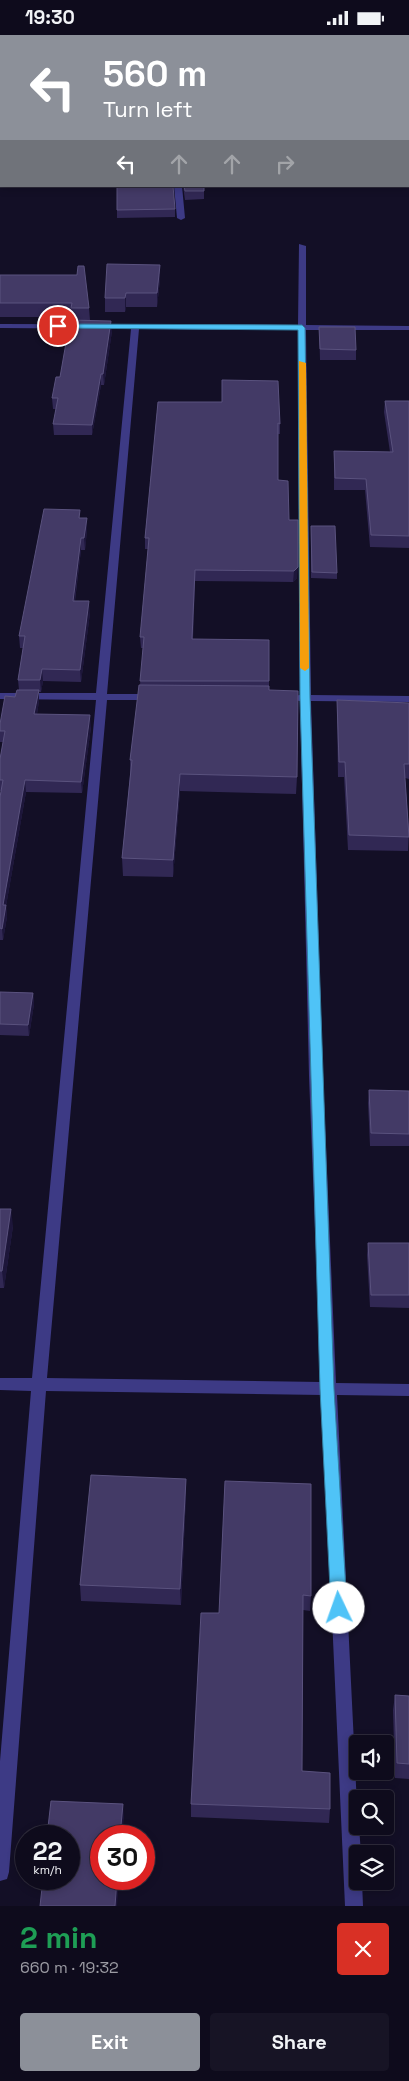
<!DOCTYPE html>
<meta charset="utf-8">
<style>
body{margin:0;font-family:"Space Grotesk",sans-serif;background:#171425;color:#f1f3f6;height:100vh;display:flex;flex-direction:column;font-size:19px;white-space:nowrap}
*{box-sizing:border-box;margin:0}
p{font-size:16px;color:#9b9ba3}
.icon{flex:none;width:28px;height:28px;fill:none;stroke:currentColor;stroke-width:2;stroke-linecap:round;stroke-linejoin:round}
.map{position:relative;height:1871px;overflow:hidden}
.sheet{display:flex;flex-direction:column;background:#0e0b1c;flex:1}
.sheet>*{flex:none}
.guide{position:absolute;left:0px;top:0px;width:410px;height:152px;box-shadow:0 2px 8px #0003,0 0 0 1px #2e2b3b;background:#8c9099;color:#fff;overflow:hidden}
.fabs{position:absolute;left:349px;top:1700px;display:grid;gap:10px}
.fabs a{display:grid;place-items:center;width:45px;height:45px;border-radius:5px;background:#0e0b1c;box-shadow:0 2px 8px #0003,0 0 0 1px #2e2b3b;font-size:25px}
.speed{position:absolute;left:15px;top:1790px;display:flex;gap:10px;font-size:25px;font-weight:700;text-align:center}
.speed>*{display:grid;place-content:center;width:65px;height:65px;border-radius:50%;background:#0e0b1c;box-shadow:0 2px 8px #0003,0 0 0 1px #2e2b3b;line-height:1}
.speed small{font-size:12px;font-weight:400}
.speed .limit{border:8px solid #d22;background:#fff;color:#111}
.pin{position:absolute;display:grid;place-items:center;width:42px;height:42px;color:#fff;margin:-21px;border:2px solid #fff;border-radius:50%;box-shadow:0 1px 5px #0007}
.me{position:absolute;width:55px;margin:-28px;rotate:357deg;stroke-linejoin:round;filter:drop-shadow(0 0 4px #0008)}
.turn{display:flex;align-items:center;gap:18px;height:105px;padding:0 20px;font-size:22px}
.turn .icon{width:65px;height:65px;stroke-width:2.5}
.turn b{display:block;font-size:35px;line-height:42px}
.lanes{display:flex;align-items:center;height:48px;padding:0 20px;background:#0003;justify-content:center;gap:25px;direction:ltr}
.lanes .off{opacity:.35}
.round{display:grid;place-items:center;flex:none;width:52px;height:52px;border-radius:5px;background:#171425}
.headline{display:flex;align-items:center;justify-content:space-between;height:85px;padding:0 20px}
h1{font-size:30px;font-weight:800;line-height:38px;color:#1e9e55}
.cta{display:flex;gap:10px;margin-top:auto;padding:10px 20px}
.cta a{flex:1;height:58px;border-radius:5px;background:#8c9099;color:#fff;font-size:20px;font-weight:800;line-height:58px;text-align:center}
.cta a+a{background:#171425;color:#f1f3f6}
.status{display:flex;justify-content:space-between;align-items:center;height:35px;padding:0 25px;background:#0e0b1c;direction:ltr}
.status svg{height:14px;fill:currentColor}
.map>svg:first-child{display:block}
</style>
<div class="status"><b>19:30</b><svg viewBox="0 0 49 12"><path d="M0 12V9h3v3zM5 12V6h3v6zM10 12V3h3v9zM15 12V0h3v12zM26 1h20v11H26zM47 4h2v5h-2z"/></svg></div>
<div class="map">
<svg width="409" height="1871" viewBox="0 0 409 1871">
<rect width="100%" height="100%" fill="#130f26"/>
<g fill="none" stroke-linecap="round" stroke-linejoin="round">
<path fill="#3d3a85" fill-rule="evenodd" d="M 135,0 L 141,0 L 141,1 L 135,1 Z
M 174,151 L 182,151 L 185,183 L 181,185 L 177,183 Z
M 299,209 L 306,211 L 306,290 L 409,291 L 409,295 L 306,295 L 311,660 L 409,661 L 409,667 L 311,666 L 323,1041 L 336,1348 L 409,1349 L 409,1361 L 337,1360 L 358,1791 L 359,1791 L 361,1819 L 358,1819 L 358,1846 L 362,1846 L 363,1871 L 345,1871 L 322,1360 L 46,1356 L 9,1837 L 7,1844 L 0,1846 L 0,1726 L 31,1356 L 0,1355 L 0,1343 L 32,1343 L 96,665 L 0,664 L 0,658 L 96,658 L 131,294 L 0,293 L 0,289 L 298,290 ZM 139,294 L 298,295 L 300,660 L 293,661 L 292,663 L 293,665 L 300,666 L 309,1041 L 321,1347 L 47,1343 L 107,665 L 152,665 L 157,662 L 152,659 L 107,659 Z"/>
</g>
<path fill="#312854" d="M 117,151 L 175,174 L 175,182 L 117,183 Z
M 183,151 L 204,151 L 204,164 L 185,165 Z
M 160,230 L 160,244 L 157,272 L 126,272 L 125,277 L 105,277 L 105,263 Z
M 0,240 L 77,240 L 89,273 L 90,285 L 112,296 L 104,350 L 101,350 L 92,400 L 54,400 L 53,389 L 56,374 L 53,374 L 52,363 L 60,342 L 72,285 L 72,282 L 0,282 Z
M 319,292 L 356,315 L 356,325 L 320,325 Z
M 385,366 L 409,366 L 409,513 L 370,512 L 365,455 L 334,455 L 334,416 L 390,417 L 384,377 Z
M 158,367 L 280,389 L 280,399 L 278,399 L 278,445 L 289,485 L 297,543 L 293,547 L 195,546 L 193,604 L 269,605 L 269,655 L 297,742 L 296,759 L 180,756 L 173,842 L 123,841 L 122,823 L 130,740 L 130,725 L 140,650 L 143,613 L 141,613 L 140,602 L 148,514 L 145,514 L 145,503 Z
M 81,483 L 87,495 L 85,515 L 81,515 L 75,566 L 90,578 L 81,647 L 43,646 L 41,657 L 39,657 L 39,666 L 37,679 L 91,692 L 82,758 L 26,757 L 6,871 L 7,882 L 3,905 L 0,905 L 0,762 L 1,756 L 0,756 L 0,724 L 3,707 L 0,707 L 0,689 L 19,655 L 18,645 L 23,613 L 20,613 L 19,601 Z
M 311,497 L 337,538 L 337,544 L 311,543 Z
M 337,665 L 409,668 L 409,744 L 405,743 L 409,795 L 408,816 L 348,815 L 344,742 L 338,742 L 337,680 Z
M 0,957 L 33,958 L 34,969 L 29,1001 L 0,1000 Z
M 369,1055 L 409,1056 L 409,1111 L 370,1111 L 368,1068 Z
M 0,1174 L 13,1191 L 4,1253 L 0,1253 Z
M 368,1208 L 409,1208 L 409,1273 L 370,1272 L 367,1220 Z
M 186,1444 L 186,1460 L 181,1570 L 81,1566 L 80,1550 Z
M 225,1446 L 311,1561 L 310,1576 L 303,1575 L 302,1736 L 330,1774 L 329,1788 L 191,1782 L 191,1769 L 219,1578 Z
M 395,1660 L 409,1661 L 409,1744 L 395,1743 L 393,1675 Z"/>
<path fill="#1d163a" d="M 160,230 L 160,244 L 157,272 L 157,258 Z
M 126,258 L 126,272 L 125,277 L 125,263 Z
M 111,286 L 112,296 L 104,350 L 103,339 Z
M 101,339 L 101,350 L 92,400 L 92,390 Z
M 87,483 L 87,495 L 85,515 L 84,503 Z
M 81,503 L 81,515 L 73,578 L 73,566 Z
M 298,532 L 297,543 L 293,547 L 294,536 Z
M 195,535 L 195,546 L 192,615 L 192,604 Z
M 89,566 L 90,578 L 81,647 L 80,635 Z
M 42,634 L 43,646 L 41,657 L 40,645 Z
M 39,655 L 39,666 L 35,691 L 34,679 Z
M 90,680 L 91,692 L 82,758 L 81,747 Z
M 180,739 L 180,756 L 173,842 L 173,825 Z
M 25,745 L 26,757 L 6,871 L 7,882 L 3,905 L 2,894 L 3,870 Z
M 33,958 L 34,969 L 29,1001 L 28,990 Z
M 11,1174 L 13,1191 L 4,1253 L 2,1236 Z
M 186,1444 L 186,1460 L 181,1570 L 180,1554 Z
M 123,1769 L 124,1783 L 122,1801 L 120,1801 Z
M 117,1844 L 119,1844 L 117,1871 L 115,1871 Z"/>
<path fill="#433a66" stroke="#5a527e" d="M 63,0 L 88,0 L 87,1 L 63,1 Z
M 146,0 L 206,0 L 207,1 L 146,1 Z
M 117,151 L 173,151 L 175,174 L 117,175 Z
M 184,151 L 204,151 L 204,156 L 185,156 Z
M 107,229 L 160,230 L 157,258 L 126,258 L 125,263 L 105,263 Z
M 78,231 L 84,231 L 89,273 L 71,273 L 72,268 L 0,268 L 0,240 L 77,240 Z
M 70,285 L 111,286 L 103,339 L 101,339 L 92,390 L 53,389 L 58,363 L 52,363 L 56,342 L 60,342 Z
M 319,292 L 355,292 L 356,315 L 320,314 Z
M 222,345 L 278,346 L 280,389 L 278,388 L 278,445 L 288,446 L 289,485 L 298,485 L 298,532 L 294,536 L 195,535 L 192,604 L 269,605 L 269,646 L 140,646 L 144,602 L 140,602 L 149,503 L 145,503 L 158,367 L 222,367 Z
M 385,366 L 409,366 L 409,501 L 371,500 L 366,444 L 335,443 L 334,416 L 393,417 Z
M 44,474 L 80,475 L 79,483 L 87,483 L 84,503 L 81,503 L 73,566 L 89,566 L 80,635 L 42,634 L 40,645 L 18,645 L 25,601 L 19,601 Z
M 311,491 L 335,491 L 337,538 L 312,537 Z
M 139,650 L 269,651 L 269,655 L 298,656 L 297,742 L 180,739 L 173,825 L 122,823 L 132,725 L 130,725 Z
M 17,655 L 39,655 L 34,679 L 90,680 L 81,747 L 25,745 L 3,870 L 6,870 L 2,894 L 0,893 L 0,762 L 3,745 L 0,745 L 0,724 L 5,696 L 0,696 L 0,689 L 5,661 L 15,662 Z
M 337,665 L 409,668 L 409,729 L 404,729 L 409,802 L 349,800 L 345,727 L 339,727 Z
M 0,957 L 33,958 L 28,990 L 0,989 Z
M 369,1055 L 409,1056 L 409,1099 L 371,1098 Z
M 0,1174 L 11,1174 L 2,1236 L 0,1236 Z
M 368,1208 L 409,1208 L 409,1260 L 371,1260 Z
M 91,1440 L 186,1444 L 180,1554 L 80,1550 Z
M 225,1446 L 311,1449 L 311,1561 L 303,1560 L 302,1736 L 330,1738 L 330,1774 L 191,1769 L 201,1578 L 219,1578 Z
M 395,1660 L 409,1661 L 409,1729 L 397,1728 Z
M 51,1766 L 123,1769 L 120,1801 L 101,1801 L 101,1844 L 117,1844 L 115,1871 L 40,1871 L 43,1844 L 69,1844 L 69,1801 L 47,1801 Z"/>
<path fill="#4fc3f7" stroke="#337fa1" d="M 58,289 L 302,290 L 305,293 L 310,663 L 334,1354 L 347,1573 L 344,1578 L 339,1580 L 333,1578 L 331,1573 L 320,1354 L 300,663 L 298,295 L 55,293 L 54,291 Z"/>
<path fill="#f59e0b" d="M 299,326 L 306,328 L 309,633 L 305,636 L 300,633 Z"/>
</svg>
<div class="fabs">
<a><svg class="icon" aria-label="sound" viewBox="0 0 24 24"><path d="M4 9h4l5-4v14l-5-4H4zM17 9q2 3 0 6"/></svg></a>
<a><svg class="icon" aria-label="search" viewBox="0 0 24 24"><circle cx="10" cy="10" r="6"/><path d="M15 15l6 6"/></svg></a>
<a><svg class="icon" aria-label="layers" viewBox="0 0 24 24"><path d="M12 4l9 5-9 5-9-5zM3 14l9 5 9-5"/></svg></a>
</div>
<div class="speed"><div>22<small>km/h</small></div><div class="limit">30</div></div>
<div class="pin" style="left:58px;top:291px;background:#d93025"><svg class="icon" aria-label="arrive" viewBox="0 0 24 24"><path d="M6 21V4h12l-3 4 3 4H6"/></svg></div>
<svg class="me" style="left:339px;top:1573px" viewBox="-20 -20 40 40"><circle r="19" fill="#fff"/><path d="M0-13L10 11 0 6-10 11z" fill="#4fc3f7"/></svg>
<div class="guide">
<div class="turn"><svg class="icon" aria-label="left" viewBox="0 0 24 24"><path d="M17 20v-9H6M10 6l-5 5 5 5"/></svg><div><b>560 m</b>Turn left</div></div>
<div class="lanes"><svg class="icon" aria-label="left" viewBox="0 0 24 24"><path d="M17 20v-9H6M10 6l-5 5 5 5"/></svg><svg class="icon off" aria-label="ahead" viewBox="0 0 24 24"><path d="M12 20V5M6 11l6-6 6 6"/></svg><svg class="icon off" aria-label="ahead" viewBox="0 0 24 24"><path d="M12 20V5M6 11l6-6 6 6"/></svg><svg class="icon off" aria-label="right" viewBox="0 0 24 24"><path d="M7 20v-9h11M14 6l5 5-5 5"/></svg></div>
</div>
</div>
<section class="sheet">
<div class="headline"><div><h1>2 min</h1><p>660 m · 19:32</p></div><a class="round" style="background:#d93025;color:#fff"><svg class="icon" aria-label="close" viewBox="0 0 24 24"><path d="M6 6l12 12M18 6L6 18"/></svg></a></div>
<div class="cta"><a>Exit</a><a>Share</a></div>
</section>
